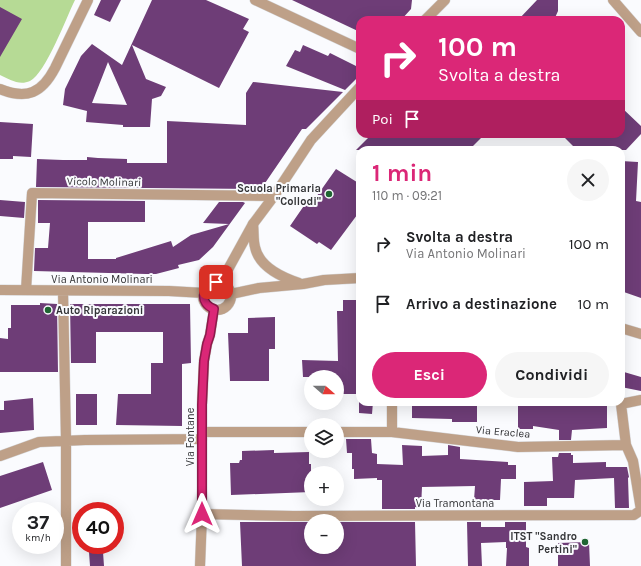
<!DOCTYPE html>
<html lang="it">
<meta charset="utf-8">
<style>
body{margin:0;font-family:Karla,sans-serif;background:#f6f6f6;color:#202124;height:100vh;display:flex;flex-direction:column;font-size:15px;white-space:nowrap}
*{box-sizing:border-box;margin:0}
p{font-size:13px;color:#757577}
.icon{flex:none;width:22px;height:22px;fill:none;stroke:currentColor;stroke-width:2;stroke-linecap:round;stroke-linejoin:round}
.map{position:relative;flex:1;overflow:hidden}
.sheet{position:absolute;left:356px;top:146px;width:269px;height:260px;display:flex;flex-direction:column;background:#fff;border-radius:12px;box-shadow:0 4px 16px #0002}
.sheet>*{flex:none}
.hud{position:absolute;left:356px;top:16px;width:269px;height:122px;border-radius:12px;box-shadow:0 4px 16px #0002;background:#db2777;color:#fff;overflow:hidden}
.needle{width:26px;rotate:110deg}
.fabs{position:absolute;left:304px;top:370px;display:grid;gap:8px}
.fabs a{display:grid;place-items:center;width:40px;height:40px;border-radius:50%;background:#fff;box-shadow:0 4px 16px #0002;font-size:20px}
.speed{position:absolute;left:12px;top:502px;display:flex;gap:8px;font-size:20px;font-weight:700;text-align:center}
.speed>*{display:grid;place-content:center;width:52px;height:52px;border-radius:50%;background:#fff;box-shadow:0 4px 16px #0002;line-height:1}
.speed small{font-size:10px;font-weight:400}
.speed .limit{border:6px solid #d22;background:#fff;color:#111}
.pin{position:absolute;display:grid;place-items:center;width:34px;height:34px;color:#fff;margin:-17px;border-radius:8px;box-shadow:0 2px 6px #0006}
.me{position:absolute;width:44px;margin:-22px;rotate:0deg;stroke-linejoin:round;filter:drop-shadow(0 0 3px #0008)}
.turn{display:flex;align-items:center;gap:14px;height:84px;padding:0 16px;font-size:18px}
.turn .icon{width:52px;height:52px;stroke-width:2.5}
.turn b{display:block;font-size:28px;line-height:34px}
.then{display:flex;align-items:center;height:38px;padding:0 16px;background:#0003;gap:8px;font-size:15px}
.round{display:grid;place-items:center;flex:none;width:42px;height:42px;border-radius:21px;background:#f6f6f6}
.overview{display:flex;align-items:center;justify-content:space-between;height:68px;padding:0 16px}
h1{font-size:24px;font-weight:700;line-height:30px;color:#db2777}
.primary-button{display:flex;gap:8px;margin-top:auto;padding:8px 16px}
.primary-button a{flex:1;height:46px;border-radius:24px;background:#db2777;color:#fff;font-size:16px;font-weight:700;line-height:46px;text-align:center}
.primary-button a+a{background:#f6f6f6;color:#202124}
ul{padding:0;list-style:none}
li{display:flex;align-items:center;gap:12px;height:60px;padding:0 16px}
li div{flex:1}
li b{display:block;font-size:15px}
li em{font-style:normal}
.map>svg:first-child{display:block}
</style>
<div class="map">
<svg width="641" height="566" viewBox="0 0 641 566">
<rect width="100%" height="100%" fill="#fafbfe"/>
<path fill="#b6da95" d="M 0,0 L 75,0 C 66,18 46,73 30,81 C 19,86 9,79 0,75 Z"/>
<path fill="#6e3d77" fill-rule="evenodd" d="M 101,0 L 121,0 L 110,22 L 94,15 Z
M 152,0 L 206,0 L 249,19 L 243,29 L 249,32 L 219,88 L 132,45 L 146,79 L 166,87 L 161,96 L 152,99 L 150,127 L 123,127 L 123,125 L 86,122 L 87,111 L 63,105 L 65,89 L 81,56 L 92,44 L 122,65 ZM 108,62 L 127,105 L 92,103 Z
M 292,0 L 412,0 L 411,9 L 401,20 L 360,20 L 360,32 Z
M 537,0 L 558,0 L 558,11 L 554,20 L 518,20 Z
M 0,7 L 22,19 L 0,57 Z
M 303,45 L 328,56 L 330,53 L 360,68 L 360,75 L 345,90 L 286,66 L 295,50 L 300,52 Z
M 253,82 L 343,92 L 306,129 L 302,129 L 261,189 L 36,187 L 37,159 L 63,160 L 87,160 L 87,157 L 98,158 L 127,159 L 127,163 L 167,163 L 167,121 L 246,125 L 246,93 Z
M 621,107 L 641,126 L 641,134 L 626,150 L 577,150 L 561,134 L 621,134 Z
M 0,122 L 33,124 L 31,157 L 13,156 L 13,159 L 0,159 Z
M 372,134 L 485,134 L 469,150 L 356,150 Z
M 621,161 L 638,162 L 636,201 L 641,202 L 641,298 L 621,291 Z
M 336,169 L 360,184 L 360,211 L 331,250 L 319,242 L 317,244 L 290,226 L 310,197 L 314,200 Z
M 0,200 L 25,202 L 24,218 L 0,216 Z
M 38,200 L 145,201 L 145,222 L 88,222 L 88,259 L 116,259 L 116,258 L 171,241 L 173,247 L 191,235 L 229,224 L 203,223 L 219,202 L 243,202 L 245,203 L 213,247 L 199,260 L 178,265 L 179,268 L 156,274 L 146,274 L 34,271 L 35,248 L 48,248 L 50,223 L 38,223 Z
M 343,300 L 360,300 L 360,394 L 337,394 L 337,377 L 303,377 L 302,360 L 338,361 L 337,311 L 343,311 Z
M 40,303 L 57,304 L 58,372 L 0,372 L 0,338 L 8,339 L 8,328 L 11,328 L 11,305 L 40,305 Z
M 70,304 L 190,304 L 191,363 L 182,364 L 182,426 L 116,425 L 118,394 L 151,394 L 151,363 L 163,363 L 163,332 L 96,332 L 96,363 L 71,363 Z
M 275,317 L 275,349 L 269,349 L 269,381 L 230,381 L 228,333 L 248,333 L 248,318 Z
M 624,372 L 641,377 L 641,391 L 621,387 Z
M 76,394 L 97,394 L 97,425 L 76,425 Z
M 33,398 L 34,430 L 0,433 L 0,410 L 4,410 L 4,401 Z
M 359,402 L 373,402 L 372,414 L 359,413 Z
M 415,402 L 477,402 L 477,422 L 452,422 L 452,419 L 412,418 L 412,405 L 415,405 Z
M 518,402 L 598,402 L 603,406 L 607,406 L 607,428 L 572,430 L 571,440 L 559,440 L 559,430 L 533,426 L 533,429 L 518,429 Z
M 346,439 L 371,439 L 372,453 L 377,454 L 377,464 L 403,465 L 402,445 L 422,446 L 422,456 L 448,455 L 448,445 L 460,447 L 460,459 L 508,462 L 508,465 L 516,465 L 516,479 L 501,479 L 500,500 L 474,500 L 475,486 L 422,487 L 421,508 L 415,507 L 415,509 L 382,509 L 382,480 L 377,480 L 377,478 L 354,479 L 354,469 L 352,469 L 352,453 L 347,453 Z
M 274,450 L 274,453 L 309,452 L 309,464 L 311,464 L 311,492 L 231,495 L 230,463 L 239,463 L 240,460 L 242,460 L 242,451 Z
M 559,453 L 571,453 L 571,455 L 573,455 L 573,463 L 606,462 L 606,467 L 627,467 L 629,477 L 628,478 L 629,508 L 615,508 L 614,478 L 575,480 L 574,498 L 547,498 L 547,506 L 524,506 L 524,482 L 553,481 L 552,457 L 558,457 Z
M 43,462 L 52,490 L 0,508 L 0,476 Z
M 240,522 L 311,522 L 311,547 L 337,547 L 337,522 L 415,522 L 416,566 L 242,566 Z
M 467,522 L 481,522 L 481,527 L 505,527 L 505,522 L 526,522 L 526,547 L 529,548 L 529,566 L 506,566 L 507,548 L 506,548 L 506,542 L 481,543 L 482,566 L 468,566 Z
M 589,542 L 590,566 L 558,566 L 558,543 Z
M 89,552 L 103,552 L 104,566 L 90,566 Z"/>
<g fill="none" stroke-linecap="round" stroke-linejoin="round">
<defs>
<path id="minor" d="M 255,0 L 360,49
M 0,89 C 27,100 42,93 55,68 L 88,0
M 253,224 C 254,232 253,240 255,247 C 259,267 281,277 299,283
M 0,290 L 169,291 L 204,293
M 26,290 L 32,193 L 274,196
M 63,291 L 66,440 L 66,566
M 231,294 L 259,288 L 303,284 L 324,280 L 360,278
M 621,328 L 641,334
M 392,402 L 392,432
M 621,404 L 641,400
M 202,432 L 311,432
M 337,432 L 392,432 L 518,447 L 626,445
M 0,456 L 39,442 L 85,440 L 202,439
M 202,514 L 293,516 L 634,515 L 641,510 L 633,461 L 626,445 L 621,404 L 620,402"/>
<path id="tertiary" d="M 613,0 L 641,32
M 425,20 L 445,0
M 221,282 L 253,224 L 274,196 L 311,140 L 360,87
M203 296a14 14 0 1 1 28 0a14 14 0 1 1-28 0Z
M 200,566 L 202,514 L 202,405 L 204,361 L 207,344 L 210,335 L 214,309"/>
</defs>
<use href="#minor" stroke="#d6d7da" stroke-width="11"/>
<use href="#tertiary" stroke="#d6d7da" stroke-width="11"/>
<use href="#minor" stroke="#bea088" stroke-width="10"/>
<use href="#tertiary" stroke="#bea088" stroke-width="10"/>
</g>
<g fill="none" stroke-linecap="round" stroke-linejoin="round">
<defs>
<path id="route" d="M 202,514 L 202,405 L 204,361 L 207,344 L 210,335 L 214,309 C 199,303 201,287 216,282"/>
</defs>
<use href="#route" stroke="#8e194d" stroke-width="10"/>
<use href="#route" stroke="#db2777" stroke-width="7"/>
</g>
<g fill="#1f6532" stroke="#fafbfe" stroke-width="1.5">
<circle cx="329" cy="194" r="4"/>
<circle cx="48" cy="310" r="4"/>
<circle cx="585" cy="542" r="4"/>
</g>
<g text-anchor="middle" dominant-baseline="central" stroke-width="4" stroke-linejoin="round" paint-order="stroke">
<g font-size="11" fill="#333437" stroke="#fafbfe">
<text transform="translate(104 182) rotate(1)">Vicolo Molinari</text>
<text x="102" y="279">Via Antonio Molinari</text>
<text transform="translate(503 432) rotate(5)">Via Eraclea</text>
<text transform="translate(190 437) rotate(-90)">Via Fontane</text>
<text x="455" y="503">Via Tramontana</text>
</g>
<g font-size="11" font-weight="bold" fill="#333437" stroke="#fafbfe" text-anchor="end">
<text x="321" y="188">Scuola Primaria<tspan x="321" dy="13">"Collodi"</tspan></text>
<text x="56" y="310" text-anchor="start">Auto Riparazioni</text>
<text x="577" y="536">ITST "Sandro<tspan x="577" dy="13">Pertini"</tspan></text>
</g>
</g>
</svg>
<div class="fabs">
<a><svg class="needle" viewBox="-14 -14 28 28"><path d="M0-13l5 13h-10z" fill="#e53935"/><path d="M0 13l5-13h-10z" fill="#757577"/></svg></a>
<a><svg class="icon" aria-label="layers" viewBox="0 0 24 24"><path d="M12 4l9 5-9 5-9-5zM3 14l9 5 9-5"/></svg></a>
<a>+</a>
<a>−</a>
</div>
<div class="speed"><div>37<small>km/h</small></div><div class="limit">40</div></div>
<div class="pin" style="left:216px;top:282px;background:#d93025"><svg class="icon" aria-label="arrive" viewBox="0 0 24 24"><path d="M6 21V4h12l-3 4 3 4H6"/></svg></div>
<svg class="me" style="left:202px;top:514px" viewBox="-20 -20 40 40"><path d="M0-17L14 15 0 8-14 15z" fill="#db2777" stroke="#fff" stroke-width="4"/></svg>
<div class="hud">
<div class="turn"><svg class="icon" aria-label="right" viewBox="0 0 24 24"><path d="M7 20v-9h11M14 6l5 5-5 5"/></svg><div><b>100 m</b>Svolta a destra</div></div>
<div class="then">Poi<svg class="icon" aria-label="arrive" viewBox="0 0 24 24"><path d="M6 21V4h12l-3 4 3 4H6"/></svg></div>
</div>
<section class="sheet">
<div class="overview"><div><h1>1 min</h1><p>110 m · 09:21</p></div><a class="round"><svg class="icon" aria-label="close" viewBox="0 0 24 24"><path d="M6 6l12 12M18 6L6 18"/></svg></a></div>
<ul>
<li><svg class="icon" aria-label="right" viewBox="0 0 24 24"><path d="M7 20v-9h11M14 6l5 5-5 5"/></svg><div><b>Svolta a destra</b><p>Via Antonio Molinari</p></div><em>100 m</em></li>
<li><svg class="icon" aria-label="arrive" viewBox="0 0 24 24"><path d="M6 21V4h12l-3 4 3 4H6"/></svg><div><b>Arrivo a destinazione</b></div><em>10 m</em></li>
</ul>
<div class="primary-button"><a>Esci</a><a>Condividi</a></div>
</section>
</div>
